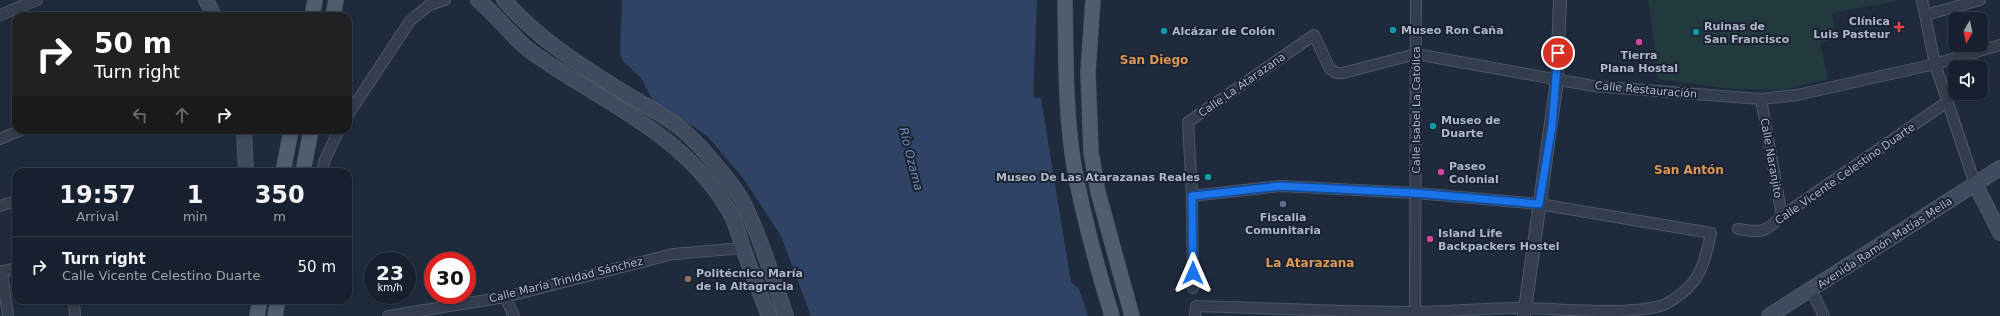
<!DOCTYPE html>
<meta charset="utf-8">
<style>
body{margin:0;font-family:"DejaVu Sans",sans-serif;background:#202836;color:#f1f3f6;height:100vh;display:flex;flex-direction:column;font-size:15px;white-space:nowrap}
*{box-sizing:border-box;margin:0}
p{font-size:13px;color:#9ea3aa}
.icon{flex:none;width:22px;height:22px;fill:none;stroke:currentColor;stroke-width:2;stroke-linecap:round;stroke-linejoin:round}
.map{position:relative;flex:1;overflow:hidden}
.drawer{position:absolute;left:12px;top:168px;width:340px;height:136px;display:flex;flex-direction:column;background:#17202e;border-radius:12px;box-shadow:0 2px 6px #0003,0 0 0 1px #363e4a}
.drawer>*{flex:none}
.top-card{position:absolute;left:12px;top:12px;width:340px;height:122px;border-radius:12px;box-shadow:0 2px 6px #0003,0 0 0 1px #363e4a;background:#202124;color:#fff;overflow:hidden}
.needle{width:26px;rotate:189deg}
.tools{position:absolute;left:1948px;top:12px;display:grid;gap:8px}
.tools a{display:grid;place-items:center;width:40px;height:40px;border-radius:8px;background:#17202e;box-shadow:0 2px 6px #0003,0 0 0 1px #363e4a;font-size:20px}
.speed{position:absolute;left:364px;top:252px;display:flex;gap:8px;font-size:20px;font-weight:700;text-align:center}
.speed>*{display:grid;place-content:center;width:52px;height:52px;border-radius:50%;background:#17202e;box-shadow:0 2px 6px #0003,0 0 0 1px #363e4a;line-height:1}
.speed small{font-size:10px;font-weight:400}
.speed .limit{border:6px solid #d22;background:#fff;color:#111}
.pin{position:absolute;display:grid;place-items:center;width:34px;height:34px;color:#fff;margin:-17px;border:2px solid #fff;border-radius:50%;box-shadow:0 1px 4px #0007}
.me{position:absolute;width:44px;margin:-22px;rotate:0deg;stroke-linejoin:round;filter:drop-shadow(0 0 3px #0008)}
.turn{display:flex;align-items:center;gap:14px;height:84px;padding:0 16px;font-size:18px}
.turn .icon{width:52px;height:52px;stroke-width:2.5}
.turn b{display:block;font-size:28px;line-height:34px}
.lanes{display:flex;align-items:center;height:38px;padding:0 16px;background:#0003;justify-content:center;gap:20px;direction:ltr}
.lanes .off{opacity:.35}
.eta{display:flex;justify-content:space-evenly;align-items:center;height:68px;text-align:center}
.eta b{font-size:24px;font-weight:700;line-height:28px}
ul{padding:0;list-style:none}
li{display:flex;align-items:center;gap:12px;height:60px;padding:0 16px;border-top:1px solid #363e4a}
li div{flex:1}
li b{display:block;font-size:15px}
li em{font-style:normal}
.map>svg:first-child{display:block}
</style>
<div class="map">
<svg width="2000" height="316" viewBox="0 0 2000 316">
<rect width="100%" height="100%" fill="#1f2b3d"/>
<path fill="#22393e" d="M 1648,0 L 1901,0 L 1832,13 L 1836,39 L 1820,42 L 1828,79 L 1782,90 L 1731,89 L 1659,79 Z"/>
<path fill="#2f4364" d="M 622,0 L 1037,0 L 1033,97 L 1041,98 L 1071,282 L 1079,289 L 1088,316 L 811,316 L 781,236 L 743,178 L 709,138 L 693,126 L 658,105 L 652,99 L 641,78 L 623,61 L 620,55 Z"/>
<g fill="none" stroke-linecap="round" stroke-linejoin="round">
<defs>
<path id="minor" d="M 1922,0 L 1935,64 L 1975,184
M 0,15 L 37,0
M 1925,15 L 1980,0
M 1761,99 L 1782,216
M 348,115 L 410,21 L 429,5 L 445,0
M 0,139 L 21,130
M 322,172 L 325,159 L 339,130
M 1192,196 L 1280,186 L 1415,193 L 1539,204 L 1711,233 C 1703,269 1699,286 1664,305 C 1627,316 1565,309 1526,308 C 1489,307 1451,312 1414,312 C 1342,312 1269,308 1196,306 L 1195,316
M 0,206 L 16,201
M 1738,229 C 1762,233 1764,233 1782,216 L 1947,102
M 2,271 L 8,316
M 0,272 L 16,268
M 1193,288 L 1192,196 L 1188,122 L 1314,35 L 1330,69 L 1336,73 L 1343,73 L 1416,54 L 1593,86 L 1761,99 L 1797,95 L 1935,64 L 2000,45
M 1811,290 L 1824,316
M 505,297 L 514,316
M 74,300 L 75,316
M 388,316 L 505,297 L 673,254 L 744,248
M 1415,316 L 1416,0"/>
<path id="tertiary" d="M 1524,316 L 1557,80 L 1560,0"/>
<path id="secondary" d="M 206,0 L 214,16
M 478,0 C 498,16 512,38 533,53 C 602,102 685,134 729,211 C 736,222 739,235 743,248 C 751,271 760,293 769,316
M 504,0 C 539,40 583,67 628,95 C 646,106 668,117 684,131 C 701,146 735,185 745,206 C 762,241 773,279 786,316
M 244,130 L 246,172
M 1975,184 L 1988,209
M 1991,215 L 2000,233
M 1769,316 L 2000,168"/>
<path id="primary" d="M 1065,0 C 1066,56 1065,111 1074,166 C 1083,217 1097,267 1112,316
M 1093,0 L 1088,72 L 1091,152 L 1098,192 L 1132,316
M 312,16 L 315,0
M 333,16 L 336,0
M 283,172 L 291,130
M 303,172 L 311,130
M 257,316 L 260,300
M 275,316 L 278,300"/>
</defs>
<use href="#minor" stroke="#4e5767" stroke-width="12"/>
<use href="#tertiary" stroke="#4e5767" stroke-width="14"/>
<use href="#secondary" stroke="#4e5767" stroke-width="16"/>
<use href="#primary" stroke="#3d4656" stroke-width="16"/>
<use href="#minor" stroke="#343d4d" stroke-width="10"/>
<use href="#tertiary" stroke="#343d4d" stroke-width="12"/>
<use href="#secondary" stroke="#414b60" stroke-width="14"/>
<use href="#primary" stroke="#515c6d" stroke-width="15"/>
</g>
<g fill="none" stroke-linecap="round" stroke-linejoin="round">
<defs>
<path id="route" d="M 1193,273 L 1192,196 L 1280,186 L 1415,193 L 1539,204 L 1552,126 L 1558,53"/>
</defs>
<use href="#route" stroke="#114b97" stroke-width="10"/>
<use href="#route" stroke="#1a73e8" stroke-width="7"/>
</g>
<path fill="#e0444e" stroke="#192231" stroke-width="1.5" d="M1897 21h4v4h4v4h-4v4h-4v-4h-4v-4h4z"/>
<g fill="#0f9aa8" stroke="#192231" stroke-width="1.5">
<circle cx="1393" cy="30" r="4"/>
<circle cx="1164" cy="31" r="4"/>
<circle cx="1696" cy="32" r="4"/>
<circle cx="1433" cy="126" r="4"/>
<circle cx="1208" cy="177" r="4"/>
</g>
<g fill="#d1479c" stroke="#192231" stroke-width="1.5">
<circle cx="1639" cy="42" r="4"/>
<circle cx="1441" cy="172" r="4"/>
<circle cx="1430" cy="239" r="4"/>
</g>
<circle fill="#5c6f8a" stroke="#192231" stroke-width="1.5" cx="1283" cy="204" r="4"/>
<circle fill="#8d6e63" stroke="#192231" stroke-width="1.5" cx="688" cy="279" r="4"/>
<g text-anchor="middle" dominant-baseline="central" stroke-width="4" stroke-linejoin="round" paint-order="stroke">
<g font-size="11" font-weight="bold" fill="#aeb7c9" stroke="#192231" text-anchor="start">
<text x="1890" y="21" text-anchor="end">Clínica<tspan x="1890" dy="13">Luis Pasteur</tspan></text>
<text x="1704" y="26">Ruinas de<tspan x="1704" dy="13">San Francisco</tspan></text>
<text x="1401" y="30">Museo Ron Caña</text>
<text x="1172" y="31">Alcázar de Colón</text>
<text x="1639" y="55" text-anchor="middle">Tierra<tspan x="1639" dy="13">Plana Hostal</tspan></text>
<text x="1441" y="120">Museo de<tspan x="1441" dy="13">Duarte</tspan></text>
<text x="1449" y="166">Paseo<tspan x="1449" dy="13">Colonial</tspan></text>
<text x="1200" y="177" text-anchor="end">Museo De Las Atarazanas Reales</text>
<text x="1283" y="217" text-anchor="middle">Fiscalia<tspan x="1283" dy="13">Comunitaria</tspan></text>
<text x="1438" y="233">Island Life<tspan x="1438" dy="13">Backpackers Hostel</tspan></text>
<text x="696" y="273">Politécnico María<tspan x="696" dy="13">de la Altagracia</tspan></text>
</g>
<g font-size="11" fill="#aeb7c9" stroke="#192231">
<text transform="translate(1242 85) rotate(-35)">Calle La Atarazana</text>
<text transform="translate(1646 90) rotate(5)">Calle Restauración</text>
<text transform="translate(1416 110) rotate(-90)">Calle Isabel La Católica</text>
<text transform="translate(1771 158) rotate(80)">Calle Naranjito</text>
<text transform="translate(1845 174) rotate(-35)">Calle Vicente Celestino Duarte</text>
<text transform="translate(1885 243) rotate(-33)">Avenida Ramón Matías Mella</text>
<text transform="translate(566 280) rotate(-14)">Calle María Trinidad Sánchez</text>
</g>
<g font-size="12" font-weight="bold" fill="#df9753" stroke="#192231">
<text x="1154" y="60">San Diego</text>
<text x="1689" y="170">San Antón</text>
<text x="1310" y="263">La Atarazana</text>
</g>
<g font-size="12" font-style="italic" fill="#738cb4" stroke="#192231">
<text transform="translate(911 159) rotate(76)">Río Ozama</text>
</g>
</g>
</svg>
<div class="tools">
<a><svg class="needle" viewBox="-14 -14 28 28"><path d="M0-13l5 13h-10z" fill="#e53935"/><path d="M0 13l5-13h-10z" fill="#9ea3aa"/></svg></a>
<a><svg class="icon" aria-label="sound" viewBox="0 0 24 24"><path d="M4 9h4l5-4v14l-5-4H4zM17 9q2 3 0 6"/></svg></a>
</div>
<div class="speed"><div>23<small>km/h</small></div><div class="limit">30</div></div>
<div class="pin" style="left:1558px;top:53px;background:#d93025"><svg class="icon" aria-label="arrive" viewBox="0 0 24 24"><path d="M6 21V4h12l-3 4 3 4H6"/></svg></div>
<svg class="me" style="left:1193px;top:273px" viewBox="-20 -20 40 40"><path d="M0-17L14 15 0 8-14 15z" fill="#1a73e8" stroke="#fff" stroke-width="4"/></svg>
<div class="top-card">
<div class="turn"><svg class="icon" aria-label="right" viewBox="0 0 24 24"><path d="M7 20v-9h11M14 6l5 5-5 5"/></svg><div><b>50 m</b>Turn right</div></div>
<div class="lanes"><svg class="icon off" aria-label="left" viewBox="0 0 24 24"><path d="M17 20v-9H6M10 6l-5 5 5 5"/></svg><svg class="icon off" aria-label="ahead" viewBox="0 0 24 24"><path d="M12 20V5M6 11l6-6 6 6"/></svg><svg class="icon" aria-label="right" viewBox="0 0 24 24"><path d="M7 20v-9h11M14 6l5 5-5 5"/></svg></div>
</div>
<section class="drawer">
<div class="eta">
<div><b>19:57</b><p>Arrival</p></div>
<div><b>1</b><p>min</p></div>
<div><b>350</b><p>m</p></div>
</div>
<ul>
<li><svg class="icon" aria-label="right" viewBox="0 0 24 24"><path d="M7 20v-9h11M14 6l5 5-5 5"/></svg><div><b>Turn right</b><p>Calle Vicente Celestino Duarte</p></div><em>50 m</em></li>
</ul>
</section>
</div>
